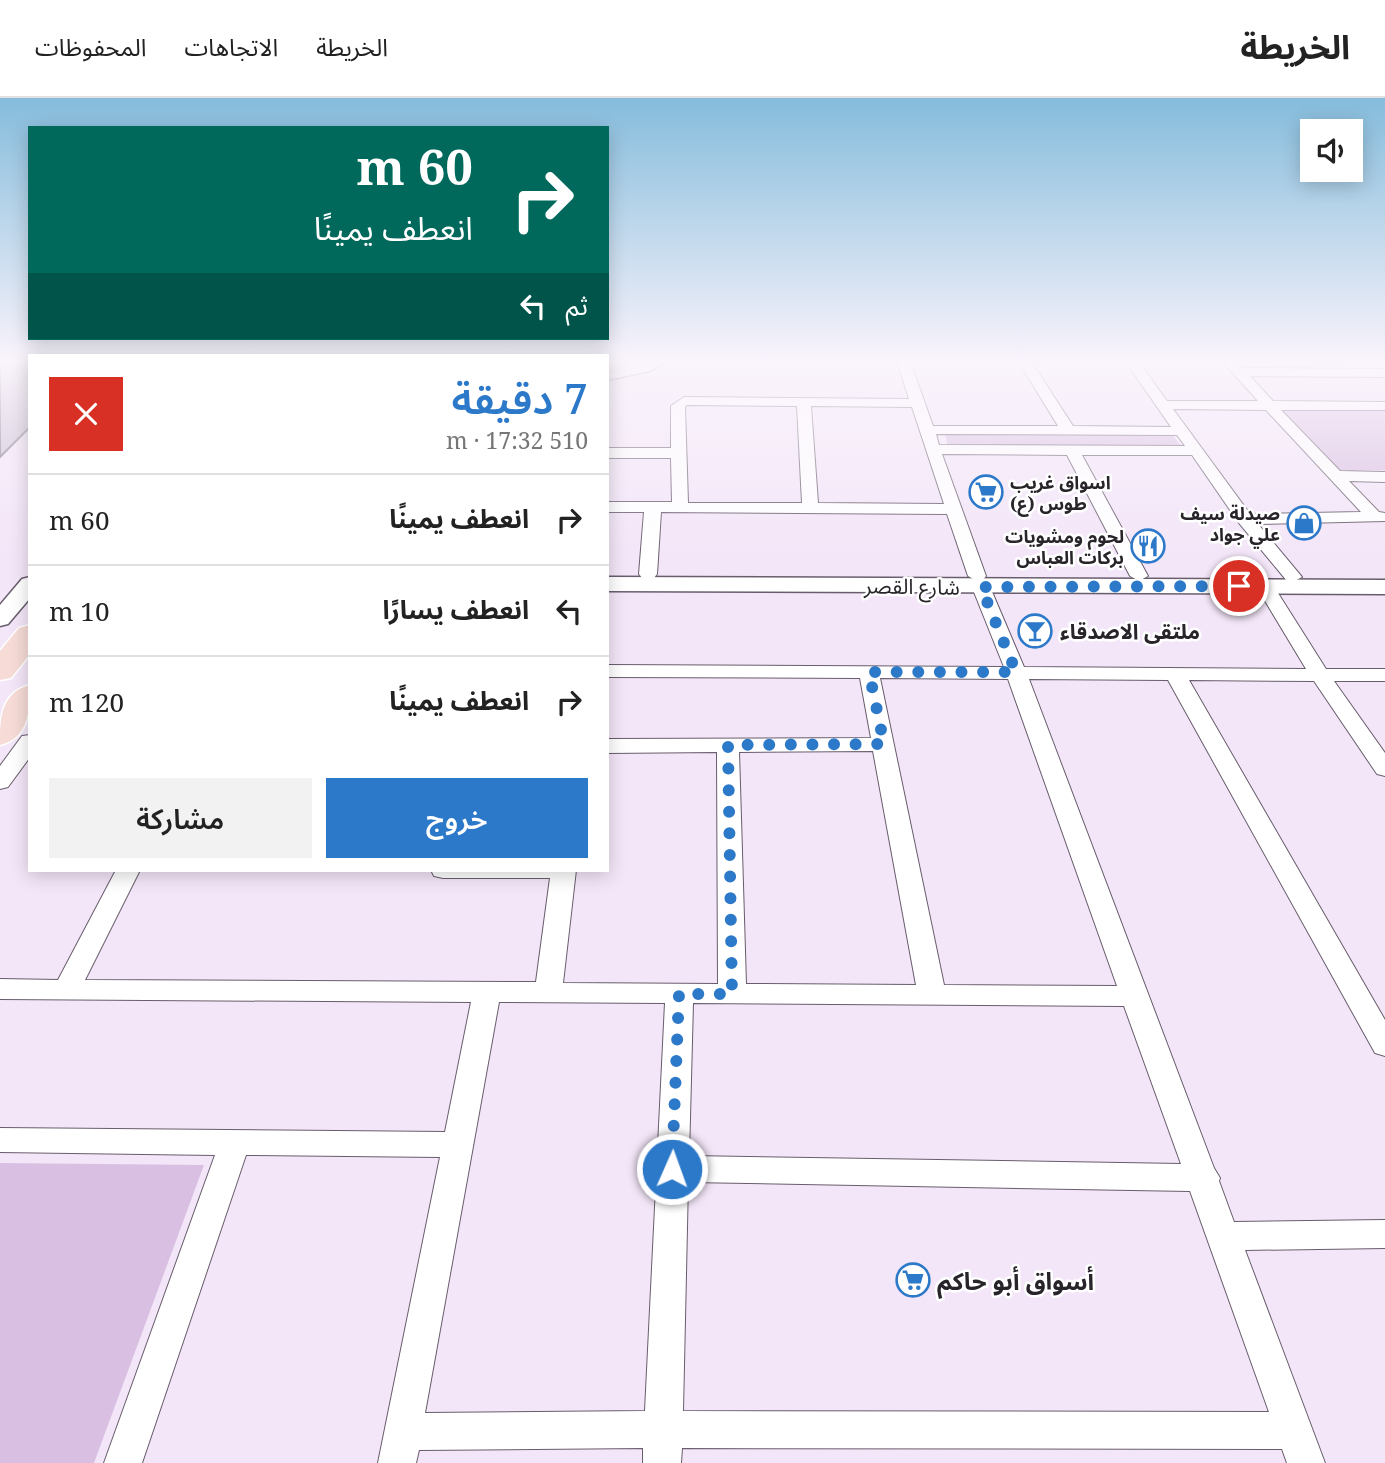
<!DOCTYPE html>
<html lang="ar">
<meta charset="utf-8">
<style>
body{margin:0;font-family:"Noto Serif","Noto Sans Arabic",serif;background:#f2f2f2;color:#222;direction:rtl;height:100vh;display:flex;flex-direction:column;font-size:26px;white-space:nowrap}
*{box-sizing:border-box;margin:0}
p{font-size:23px;color:#767676}
.icon{flex:none;width:38px;height:38px;fill:none;stroke:currentColor;stroke-width:2;stroke-linecap:round;stroke-linejoin:round}
.map{position:relative;flex:1;overflow:hidden;direction:ltr}
.panel{position:absolute;left:28px;top:256px;width:581px;height:518px;display:flex;flex-direction:column;background:#fff;border-radius:0px;box-shadow:0 4px 18px #0003;direction:rtl}
.panel>*{flex:none}
.hud{position:absolute;left:28px;top:28px;width:581px;height:214px;border-radius:0px;box-shadow:0 4px 18px #0003;direction:rtl;background:#00695c;color:#fff;overflow:hidden}
.buttons{position:absolute;left:1300px;top:21px;display:grid;gap:14px}
.buttons a{display:grid;place-items:center;width:63px;height:63px;border-radius:0px;background:#fff;box-shadow:0 4px 18px #0003;font-size:35px}
.pin{position:absolute;display:grid;place-items:center;width:60px;height:60px;color:#fff;margin:-30px;border:4px solid #fff;border-radius:50%;box-shadow:0 2px 7px #0007}
.me{position:absolute;width:77px;margin:-38px;rotate:2deg;stroke-linejoin:round;filter:drop-shadow(0 0 5px #0008)}
.turn{display:flex;align-items:center;gap:24px;height:147px;padding:0 21px;font-size:32px}
.turn .icon{width:91px;height:91px;stroke-width:2.5}
.turn b{display:block;font-size:49px;line-height:60px}
.then{display:flex;align-items:center;height:66px;padding:0 21px;background:#0003;gap:14px;font-size:26px}
.round{display:grid;place-items:center;flex:none;width:74px;height:74px;border-radius:0px;background:#f2f2f2}
.overview{display:flex;align-items:center;justify-content:space-between;height:119px;padding:0 21px}
h1{font-size:42px;font-weight:600;line-height:52px;color:#2d79c9}
.button{display:flex;gap:14px;margin-top:auto;padding:14px 21px}
.button a{flex:1;height:80px;border-radius:0px;background:#2d79c9;color:#fff;font-size:28px;font-weight:600;line-height:80px;text-align:center}
.button a+a{background:#f2f2f2;color:#222}
ul{padding:0;list-style:none}
li{display:flex;align-items:center;gap:21px;height:91px;padding:0 21px;border-top:2px solid #e0e0e0}
li div{flex:1}
li b{display:block;font-size:26px}
li em{font-style:normal}
header{display:flex;align-items:center;gap:42px;box-sizing:border-box;height:98px;padding:0 35px;background:#fff;border-bottom:2px solid #e0e0e0}
header strong{font-size:33px}
nav{display:flex;gap:38px;margin-inline-start:auto;font-size:24px}
.map>svg:first-child{display:block}
</style>
<header>
<strong>الخريطة</strong>
<nav><a>الخريطة</a><a>الاتجاهات</a><a>المحفوظات</a></nav>
</header>
<div class="map">
<svg width="1385" height="1365" viewBox="0 0 1385 1365">
<rect width="100%" height="100%" fill="#f3e6f8"/>
<path fill="#d9c0e2" d="M 1280,310 L 1385,310 L 1385,372 L 1337,372 Z
M 1171,335 L 1181,348 L 948,348 L 945,336 Z
M 0,1065 L 204,1067 L 94,1365 L 0,1365 Z"/>
<path fill="#c8bdd0" stroke="#7c7383" stroke-width="2" d="M 0,263 L 30,263 L 30,329 L 0,359 Z"/>
<g fill="none" stroke-linecap="round" stroke-linejoin="round">
<defs>
<path id="minor" d="M 897,263 L 910,263 L 933,328 L 1058,328 L 1018,263 L 1031,263 L 1073,328 L 1171,329 L 1125,263 L 1138,263 L 1167,303 L 1258,303 L 1222,263 L 1236,263 L 1242,270 L 1385,271 L 1385,279 L 1250,278 L 1273,303 L 1385,304 L 1385,312 L 1281,312 L 1340,373 L 1385,374 L 1385,384 L 1349,383 L 1379,414 L 1385,415 L 1385,423 L 1258,426 L 1302,479 L 1293,484 L 1287,483 L 1239,425 L 1192,357 L 1082,357 L 1148,478 L 1139,483 L 1130,478 L 1067,357 L 942,356 L 986,478 L 983,482 L 977,483 L 968,478 L 947,416 L 661,414 L 657,476 L 654,480 L 642,480 L 639,476 L 644,414 L 607,414 L 607,404 L 672,404 L 671,360 L 607,360 L 607,350 L 671,350 L 671,308 L 684,299 L 909,301 ZM 687,307 L 797,308 L 802,405 L 688,405 L 685,309 ZM 811,308 L 912,309 L 944,406 L 818,405 ZM 1173,311 L 1266,312 L 1361,414 L 1250,416 ZM 936,336 L 1177,337 L 1185,348 L 939,347 Z
M 1265,483 L 1271,484 L 1326,571 L 1385,571 L 1385,583 L 1334,583 L 1385,655 L 1385,678 L 1377,676 L 1314,583 L 1189,582 L 1385,922 L 1385,958 L 1375,955 L 1168,582 L 1029,581 L 1214,1070 L 1220,1080 L 1219,1083 L 1234,1124 L 1385,1122 L 1385,1150 L 1245,1152 L 1325,1365 L 1287,1365 L 1282,1351 L 682,1350 L 681,1365 L 643,1365 L 643,1350 L 419,1352 L 416,1365 L 378,1365 L 440,1059 L 246,1057 L 142,1365 L 104,1365 L 215,1057 L 0,1054 L 0,1030 L 445,1034 L 471,904 L 0,901 L 0,881 L 58,882 L 116,772 L 140,772 L 85,882 L 536,884 L 550,780 L 443,780 L 434,778 L 431,772 L 576,772 L 563,885 L 718,886 L 717,654 L 607,655 L 607,641 L 871,640 L 860,580 L 607,579 L 607,567 L 1004,569 L 972,489 L 981,484 L 990,489 L 1024,569 L 1306,571 L 1256,488 ZM 880,580 L 1008,581 L 1117,888 L 944,887 ZM 873,653 L 916,887 L 746,886 L 739,654 ZM 499,904 L 665,905 L 645,1313 L 425,1315 ZM 693,905 L 1124,908 L 1181,1066 L 689,1058 ZM 688,1084 L 1190,1093 L 1269,1314 L 683,1313 Z
M 30,637 L 30,659 L 8,689 L 0,691 L 0,668 L 22,638 Z"/>
<path id="tertiary" d="M 645,263 L 668,263 L 650,273 L 607,282 L 607,272 Z
M 30,479 L 30,500 L 8,526 L 0,528 L 0,507 L 22,481 Z
M 607,479 L 1385,482 L 1385,496 L 607,493 Z"/>
<path id="primary" d="M 659,263 L 649,269 L 607,276 L 607,264 Z
M 30,527 L 30,556 L 11,580 L 0,582 L 0,553 L 19,530 Z
M 30,587 C 30,612 29,640 0,647 C 0,622 0,595 30,587 Z"/>
</defs>
<use href="#minor" stroke="#685d6c" stroke-width="2"/>
<use href="#tertiary" stroke="#685d6c" stroke-width="3"/>
<use href="#primary" stroke="#fff" stroke-width="3"/>
<use href="#minor" fill="#fff" fill-rule="evenodd"/>
<use href="#tertiary" fill="#fff" fill-rule="evenodd"/>
<use href="#primary" fill="#f6dbd6" fill-rule="evenodd"/>
</g>
<linearGradient id="sky" x2="0" y2="1"><stop stop-color="#85bcdc"/><stop offset="0.58" stop-color="#faf4fc"/><stop offset="1" stop-color="#faf4fc" stop-opacity="0"/></linearGradient>
<rect width="1385" height="455" fill="url(#sky)"/>
<g fill="none" stroke-linecap="round" stroke-linejoin="round">
<path stroke="#2d79c9" stroke-width="12" stroke-dasharray="0 21.6" d="M 672,1071 L 679,896 L 732,896 L 728,647 L 884,646 L 869,574 L 1016,574 L 981,489 L 1239,488"/>
</g>
<defs>
<symbol id="supermarket-ring" viewBox="-11 -11 22 22"><circle r="9.5" fill="#fff" stroke="#2d79c9" stroke-width="1.5"/><path d="M-6-5.5h2.5l.6 2H6L4.5 2H-2.5L-4.4-4H-6ZM-1.5 3.2a1.3 1.3 0 1 0 .1 0ZM3 3.2a1.3 1.3 0 1 0 .1 0Z" fill="#2d79c9"/></symbol>
<symbol id="shop-ring" viewBox="-11 -11 22 22"><circle r="9.5" fill="#fff" stroke="#2d79c9" stroke-width="1.5"/><path d="M-5-2.5h2.3a2.7 3.5 0 0 1 5.4 0H5L5.5 6h-11ZM-1.5-2.5h3a1.5 2.3 0 0 0-3 0Z" fill="#2d79c9"/></symbol>
<symbol id="restaurant-ring" viewBox="-11 -11 22 22"><circle r="9.5" fill="#fff" stroke="#2d79c9" stroke-width="1.5"/><path d="M-5-6h1v4h1v-4h1v4h1v-4h1v5L-1.5 .5V6h-2V.5L-5-1ZM5-6V6H3V1.5H1.5Q1.5-4 5-6Z" fill="#2d79c9"/></symbol>
<symbol id="bar-ring" viewBox="-11 -11 22 22"><circle r="9.5" fill="#fff" stroke="#2d79c9" stroke-width="1.5"/><path d="M-6-5H6L.8 .8V4.5H3.5V6h-7V4.5H-.8V.8Z" fill="#2d79c9"/></symbol>
</defs>
<g fill-rule="evenodd">
<use href="#supermarket-ring" x="967" y="375" width="38" height="38"/>
<use href="#shop-ring" x="1285" y="406" width="38" height="38"/>
<use href="#restaurant-ring" x="1129" y="429" width="38" height="38"/>
<use href="#bar-ring" x="1016" y="514" width="38" height="38"/>
<use href="#supermarket-ring" x="894" y="1163" width="38" height="38"/>
</g>
<g text-anchor="middle" dominant-baseline="central" stroke-width="5" stroke-linejoin="round" paint-order="stroke">
<g font-size="18" font-weight="bold" fill="#28242a" stroke="#fff" text-anchor="end">
<text x="1010" y="384" text-anchor="start">اسواق غريب<tspan x="1010" dy="21">طوس (ع)</tspan></text>
<text x="1280" y="415">صيدلة سيف<tspan x="1280" dy="21">علي جواد</tspan></text>
<text x="1124" y="438">لحوم ومشويات<tspan x="1124" dy="21">بركات العباس</tspan></text>
</g>
<g font-size="21" fill="#28242a" stroke="#fff">
<text transform="translate(912 488) rotate(1)">شارع القصر</text>
</g>
<g font-size="21" font-weight="bold" fill="#28242a" stroke="#fff" text-anchor="start">
<text x="1060" y="533">ملتقى الاصدقاء</text>
</g>
<g font-size="24" font-weight="bold" fill="#28242a" stroke="#fff" text-anchor="start">
<text x="937" y="1182">أسواق أبو حاكم</text>
</g>
</g>
</svg>
<div class="buttons">
<a><svg class="icon" aria-label="sound" viewBox="0 0 24 24"><path d="M4 9h4l5-4v14l-5-4H4zM17 9q2 3 0 6"/></svg></a>
</div>
<div class="pin" style="left:1239px;top:488px;background:#d93025"><svg class="icon" aria-label="arrive" viewBox="0 0 24 24"><path d="M6 21V4h12l-3 4 3 4H6"/></svg></div>
<svg class="me" style="left:672px;top:1071px" viewBox="-20 -20 40 40"><circle r="17" fill="#2d79c9" stroke="#fff" stroke-width="3"/><path d="M0-11L8 9 0 5-8 9z" fill="#fff"/></svg>
<div class="hud">
<div class="turn"><svg class="icon" aria-label="right" viewBox="0 0 24 24"><path d="M7 20v-9h11M14 6l5 5-5 5"/></svg><div><b>60 m</b>انعطف يمينًا</div></div>
<div class="then">ثم<svg class="icon" aria-label="left" viewBox="0 0 24 24"><path d="M17 20v-9H6M10 6l-5 5 5 5"/></svg></div>
</div>
<section class="panel">
<div class="overview"><div><h1>7 دقيقة</h1><p>510 m · 17:32</p></div><a class="round" style="background:#d93025;color:#fff"><svg class="icon" aria-label="close" viewBox="0 0 24 24"><path d="M6 6l12 12M18 6L6 18"/></svg></a></div>
<ul>
<li><svg class="icon" aria-label="right" viewBox="0 0 24 24"><path d="M7 20v-9h11M14 6l5 5-5 5"/></svg><div><b>انعطف يمينًا</b></div><em>60 m</em></li>
<li><svg class="icon" aria-label="left" viewBox="0 0 24 24"><path d="M17 20v-9H6M10 6l-5 5 5 5"/></svg><div><b>انعطف يسارًا</b></div><em>10 m</em></li>
<li><svg class="icon" aria-label="right" viewBox="0 0 24 24"><path d="M7 20v-9h11M14 6l5 5-5 5"/></svg><div><b>انعطف يمينًا</b></div><em>120 m</em></li>
</ul>
<div class="button"><a>خروج</a><a>مشاركة</a></div>
</section>
</div>
